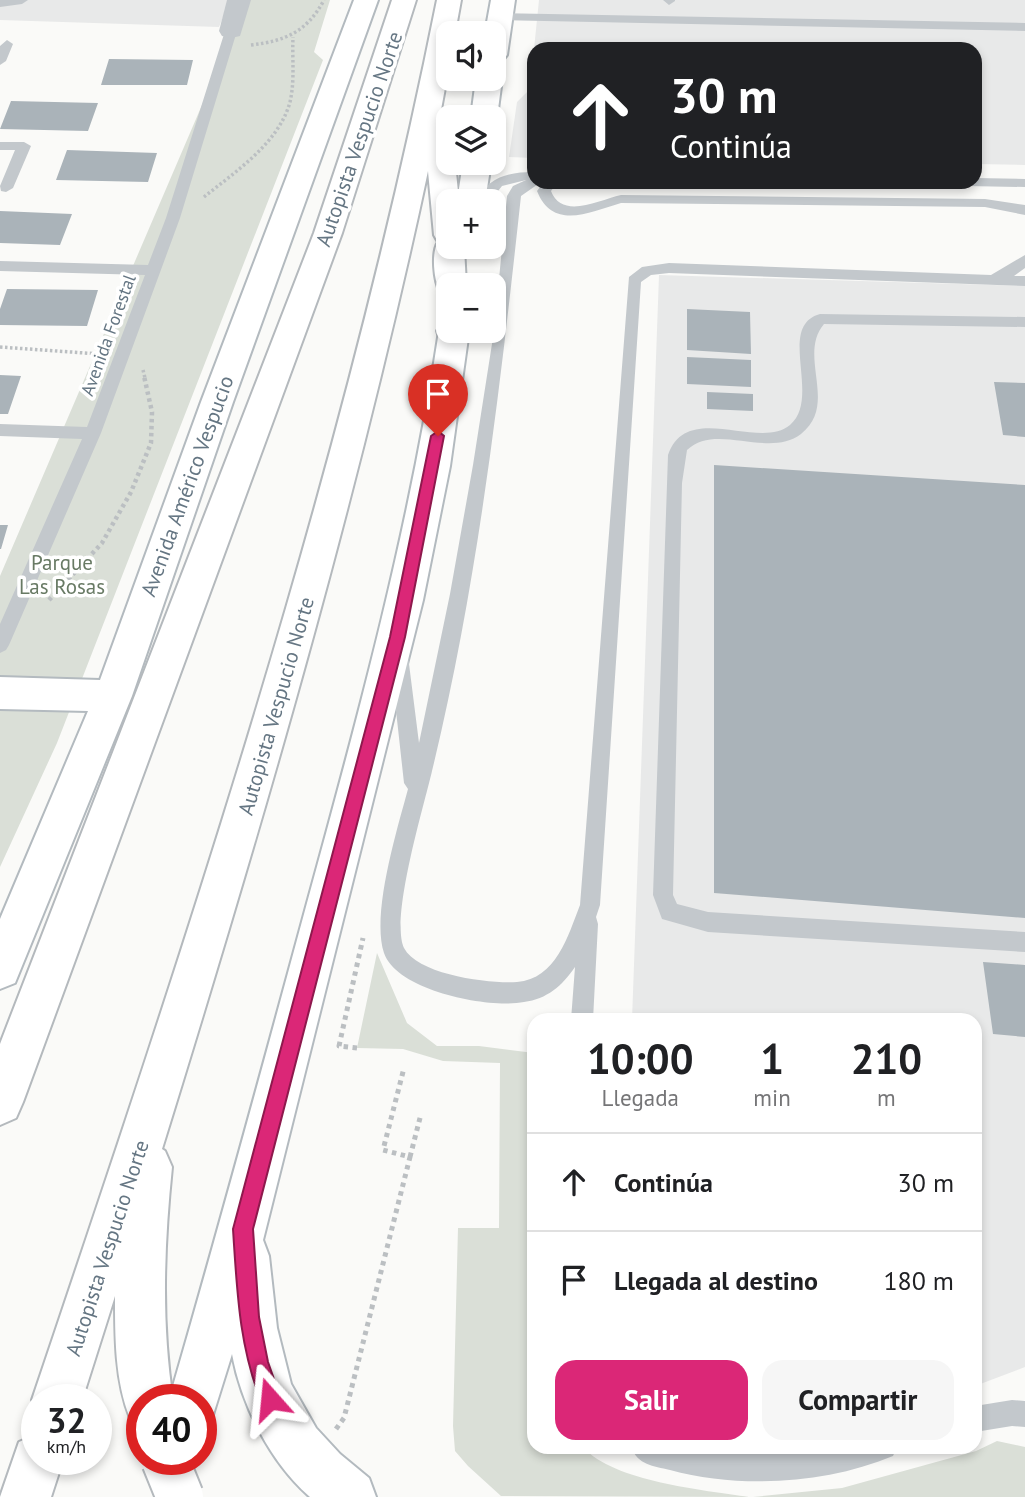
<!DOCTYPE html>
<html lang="es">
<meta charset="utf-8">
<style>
body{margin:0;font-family:"PT Sans",sans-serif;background:#f6f6f6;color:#202124;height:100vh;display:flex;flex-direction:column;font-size:26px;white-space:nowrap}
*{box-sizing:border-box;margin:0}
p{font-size:23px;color:#757577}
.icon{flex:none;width:38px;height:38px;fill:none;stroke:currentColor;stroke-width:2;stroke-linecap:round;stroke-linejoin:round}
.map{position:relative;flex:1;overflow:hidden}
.side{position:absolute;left:527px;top:1013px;width:455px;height:441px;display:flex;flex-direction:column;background:#fff;border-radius:21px;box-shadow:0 4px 10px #0003}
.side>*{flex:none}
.banner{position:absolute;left:527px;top:42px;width:455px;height:147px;border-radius:21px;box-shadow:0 4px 10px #0003;background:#202124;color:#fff;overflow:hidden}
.buttons{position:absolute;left:436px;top:21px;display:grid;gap:14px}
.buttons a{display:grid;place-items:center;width:70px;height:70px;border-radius:14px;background:#fff;box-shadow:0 4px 10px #0003;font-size:35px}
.speed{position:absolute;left:21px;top:1384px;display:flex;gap:14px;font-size:35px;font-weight:700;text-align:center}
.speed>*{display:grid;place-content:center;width:91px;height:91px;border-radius:50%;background:#fff;box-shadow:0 4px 10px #0003;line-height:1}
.speed small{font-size:18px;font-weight:400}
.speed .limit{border:10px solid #d22;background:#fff;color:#111}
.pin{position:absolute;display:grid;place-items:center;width:60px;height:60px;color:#fff;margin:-72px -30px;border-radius:50% 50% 50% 0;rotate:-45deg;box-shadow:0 0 7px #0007}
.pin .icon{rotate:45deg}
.me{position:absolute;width:77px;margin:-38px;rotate:342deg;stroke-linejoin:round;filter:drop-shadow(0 0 5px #0008)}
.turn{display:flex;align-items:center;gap:24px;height:147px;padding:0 28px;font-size:32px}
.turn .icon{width:91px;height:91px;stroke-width:2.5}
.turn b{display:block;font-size:49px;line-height:60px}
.eta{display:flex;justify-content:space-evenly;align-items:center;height:119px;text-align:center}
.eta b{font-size:42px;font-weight:700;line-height:49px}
.primary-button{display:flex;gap:14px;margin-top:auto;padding:14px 28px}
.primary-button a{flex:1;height:80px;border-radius:21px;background:#db2777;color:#fff;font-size:28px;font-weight:700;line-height:80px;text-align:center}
.primary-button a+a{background:#f6f6f6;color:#202124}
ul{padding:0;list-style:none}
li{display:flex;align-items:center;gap:21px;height:98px;padding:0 28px;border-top:2px solid #e0e0e0}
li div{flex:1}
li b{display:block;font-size:26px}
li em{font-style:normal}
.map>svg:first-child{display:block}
</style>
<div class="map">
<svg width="1025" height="1497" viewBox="0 0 1025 1497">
<rect width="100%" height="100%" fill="#fafaf8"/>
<path fill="#e8e9e9" d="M 0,0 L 230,0 L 219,27 L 0,20 Z
M 539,0 L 1025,0 L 1025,165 L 975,164 L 975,49 L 534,49 Z
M 534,53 L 534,158 L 509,157 L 517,102 L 531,88 Z
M 659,275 L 1025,286 L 1025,1367 L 975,1386 L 975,1020 L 632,1020 Z"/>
<path fill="#dadfd7" d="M 247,0 L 330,0 L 314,52 L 323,60 L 57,743 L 0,867 L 0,576 Z
M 377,953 L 407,1023 L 437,1046 L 479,1046 L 534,1053 L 534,1447 L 583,1447 C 614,1482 704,1490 749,1497 L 501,1496 L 468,1466 L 455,1451 L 453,1426 L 458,1228 L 499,1228 L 500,1063 L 443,1061 L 403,1049 L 357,1048 Z
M 997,1441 L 1025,1447 L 1025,1497 L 753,1497 L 842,1488 L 976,1451 Z"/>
<path fill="#aab3b9" d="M 109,59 L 193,60 L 187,85 L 101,85 Z
M 11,101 L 98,103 L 88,131 L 0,129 Z
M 67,150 L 157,153 L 148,182 L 56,180 Z
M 0,211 L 72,214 L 60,245 L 0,243 Z
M 7,289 L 98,290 L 87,326 L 0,325 L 0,309 Z
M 687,309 L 750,312 L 751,354 L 687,350 Z
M 687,357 L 751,360 L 751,387 L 687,384 Z
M 0,375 L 21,376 L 8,414 L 0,414 Z
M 994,382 L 1025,383 L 1025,437 L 1003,435 Z
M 707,392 L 753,394 L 753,411 L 707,409 Z
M 714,465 L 1025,485 L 1025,918 L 714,893 Z
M 0,525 L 8,525 L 1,549 L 0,549 Z
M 983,962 L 1025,965 L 1025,1037 L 993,1034 Z"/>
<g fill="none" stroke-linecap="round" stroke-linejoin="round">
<defs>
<path id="secondary" d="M 354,0 L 378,0 L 233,402 L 132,696 L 15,983 L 0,989 L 0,919 L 88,711 L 0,709 L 0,677 L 100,680 L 201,402 Z
M 491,0 L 515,0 L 507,55 L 503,60 L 494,63 L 494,33 L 485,33 Z
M 494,72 L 502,79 L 497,117 L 494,122 L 494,117 L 471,117 L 476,79 L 494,79 Z
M 463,163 L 491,163 L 485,201 L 457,201 Z
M 448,322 L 448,331 L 469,331 L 450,466 L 423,600 L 263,1240 L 269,1256 L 277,1328 L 291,1384 L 316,1428 L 340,1454 L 369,1478 L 376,1497 L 310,1497 C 270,1462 242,1406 232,1354 L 212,1418 L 201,1422 L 201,1400 L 169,1400 C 217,1235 262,1069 307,903 C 359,714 410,525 439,331 L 443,324 Z"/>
<path id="highway" d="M 392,0 L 416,0 L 342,233 L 23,1102 L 16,1118 L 0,1125 L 0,1044 L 314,233 Z
M 437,0 L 461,0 L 455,33 L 448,33 L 448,72 L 440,115 L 448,119 L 448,163 L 455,163 L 459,201 L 448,201 L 448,247 L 464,247 L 466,285 L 448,285 L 448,294 L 440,292 C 434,281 431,253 438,242 L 434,235 L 428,171 C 357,502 262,826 162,1149 L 165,1151 L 172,1167 C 164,1245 161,1322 173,1400 L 142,1400 L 142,1423 L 130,1418 C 115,1381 115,1337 115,1296 L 82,1400 L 37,1400 L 37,1412 L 32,1400 C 187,940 342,477 437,0 Z
M 448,322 L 448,331 L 467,331 L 468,340 L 464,348 L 453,351 L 442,348 L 437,331 L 441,324 Z
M 37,1434 L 37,1460 L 63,1460 L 51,1497 L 0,1497 L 19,1442 Z"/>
</defs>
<use href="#secondary" stroke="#b3babf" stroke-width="4"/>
<use href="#highway" stroke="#b4b9bd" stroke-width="4"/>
<path stroke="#bbbfc2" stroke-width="3.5" stroke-dasharray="2.5 2.5" stroke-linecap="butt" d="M 251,45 C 285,41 307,32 324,0
M 204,197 C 235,172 279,143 290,102 C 295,81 292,58 293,37
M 0,347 L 99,354
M 143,370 L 145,378"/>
<path stroke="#bbbfc2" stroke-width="4.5" stroke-dasharray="3.5 3.5" stroke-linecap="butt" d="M 49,600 L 102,543 L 131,492 L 151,443 L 152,412 L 144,376"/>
<path stroke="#bbbfc2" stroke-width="5" stroke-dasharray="4.5 4.5" stroke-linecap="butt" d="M 357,1048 L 339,1046 L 363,938
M 410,1157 L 421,1114
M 336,1429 L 344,1418 L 410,1157 L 383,1150 L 404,1068"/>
<path fill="#c3c8cc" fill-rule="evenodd" d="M 0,0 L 28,0 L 22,4 L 0,7 Z
M 663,0 L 675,0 L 675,1 L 669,5 Z
M 500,13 L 1025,23 L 1025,31 L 496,20 L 496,14 Z
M 231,27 L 237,31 L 180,218 L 101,433 L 9,645 L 6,650 L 0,653 L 0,624 L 82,439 L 0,436 L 0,424 L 87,427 L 145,275 L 0,271 L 0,261 L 148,265 L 166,218 L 225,31 Z
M 7,40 L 13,44 L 6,61 L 0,65 L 0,46 Z
M 0,142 L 24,142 L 31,146 L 13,188 L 6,192 L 1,191 L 0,186 L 15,150 L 0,150 Z
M 534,172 L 534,182 L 541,182 L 521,196 C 500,389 478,582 432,771 C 424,806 390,918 404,948 C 418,975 490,984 517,982 C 556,979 568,936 580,905 L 629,277 L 642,267 L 669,263 L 991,275 L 1025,255 L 1025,268 L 1014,276 L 1025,276 L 1025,286 L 669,273 L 651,275 L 641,282 L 600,905 L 596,917 L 598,924 L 593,1020 L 571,1020 L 575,967 C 562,986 547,999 524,1002 C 489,1009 397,991 384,953 C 371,914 397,830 408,789 L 404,783 L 390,656 L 393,651 L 399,648 L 405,651 L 408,656 L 419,743 L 450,594 L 473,465 L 494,331 L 507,196 L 513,186 L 526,180 L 502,186 L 490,201 L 476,201 C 488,177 508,172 534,172 Z
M 975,178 L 1025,179 L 1025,187 L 967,186 L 960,182 L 975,182 Z
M 544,182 L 558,182 L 551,191 C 562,220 599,200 621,195 L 985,199 L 1025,205 L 1025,215 L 985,207 L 621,203 C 590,212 553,231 537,191 Z
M 820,314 L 1025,317 L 1025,327 L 824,324 C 797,356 839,404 801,434 C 768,459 716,422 687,450 L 682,483 L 673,895 L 677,904 L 708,912 L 1025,932 L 1025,952 L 708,932 L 662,919 L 653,895 L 668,455 C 687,400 759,451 790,425 C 822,398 776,326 820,314 Z
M 1012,1400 L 1025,1401 L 1025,1427 L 1012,1426 L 975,1432 L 975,1406 Z
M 631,1447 L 681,1447 L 747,1454 L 829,1447 L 897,1447 L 893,1456 C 826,1484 740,1489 670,1470 C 653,1466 638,1465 631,1447 Z"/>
<path fill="#c3c8cc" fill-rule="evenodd" d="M 227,0 L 251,0 L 240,36 L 231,38 L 222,36 L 219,31 Z"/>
<use href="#secondary" fill="#fff" fill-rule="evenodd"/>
<use href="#highway" fill="#fff" fill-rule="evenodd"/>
<defs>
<path id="highway-bridge" d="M 165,1460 L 180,1497"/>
</defs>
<use href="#highway-bridge" stroke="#b4b9bd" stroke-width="50" stroke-linecap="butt"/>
<use href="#highway-bridge" stroke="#fff" stroke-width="46"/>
</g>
<path fill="#db2777" stroke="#8e194d" stroke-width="2" d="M 438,431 L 444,436 L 405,637 L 253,1229 L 259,1317 L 268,1362 L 281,1399 L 277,1406 L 270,1409 L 263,1406 C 239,1349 237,1290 233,1229 L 390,637 L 431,436 Z"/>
<g text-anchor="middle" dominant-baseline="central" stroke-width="7" stroke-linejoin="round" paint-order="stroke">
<g font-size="18" fill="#657683" stroke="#fff">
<text transform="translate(108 335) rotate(-70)">Avenida Forestal</text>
</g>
<g font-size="21" fill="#657683" stroke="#fff">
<text transform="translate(359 139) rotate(-71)">Autopista Vespucio Norte</text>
<text transform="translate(187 486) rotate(-70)">Avenida Américo Vespucio</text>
<text transform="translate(276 706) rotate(-74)">Autopista Vespucio Norte</text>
<text transform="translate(107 1248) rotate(-72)">Autopista Vespucio Norte</text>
</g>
<g font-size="21" fill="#687a64" stroke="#fff">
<text x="62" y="562">Parque<tspan x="62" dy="24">Las Rosas</tspan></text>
</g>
</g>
</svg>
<div class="buttons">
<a><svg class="icon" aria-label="sound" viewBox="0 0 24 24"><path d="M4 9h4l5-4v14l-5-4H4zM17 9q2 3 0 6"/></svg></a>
<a><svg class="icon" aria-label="layers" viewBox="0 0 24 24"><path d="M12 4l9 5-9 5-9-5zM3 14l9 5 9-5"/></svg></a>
<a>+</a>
<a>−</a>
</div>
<div class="speed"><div>32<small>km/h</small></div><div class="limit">40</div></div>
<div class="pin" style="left:438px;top:436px;background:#d93025"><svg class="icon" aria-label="arrive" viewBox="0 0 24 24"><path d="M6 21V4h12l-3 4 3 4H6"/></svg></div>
<svg class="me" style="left:270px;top:1399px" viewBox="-20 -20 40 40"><path d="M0-17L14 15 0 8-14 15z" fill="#db2777" stroke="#fff" stroke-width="4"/></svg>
<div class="banner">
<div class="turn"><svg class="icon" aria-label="ahead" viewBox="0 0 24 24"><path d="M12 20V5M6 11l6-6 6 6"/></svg><div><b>30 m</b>Continúa</div></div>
</div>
<section class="side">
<div class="eta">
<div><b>10:00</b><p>Llegada</p></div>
<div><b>1</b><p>min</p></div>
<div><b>210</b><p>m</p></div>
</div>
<ul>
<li><svg class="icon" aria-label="ahead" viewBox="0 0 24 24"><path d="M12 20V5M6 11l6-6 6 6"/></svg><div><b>Continúa</b></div><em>30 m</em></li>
<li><svg class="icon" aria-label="arrive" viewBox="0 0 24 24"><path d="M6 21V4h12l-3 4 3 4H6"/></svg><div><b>Llegada al destino</b></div><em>180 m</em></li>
</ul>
<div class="primary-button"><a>Salir</a><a>Compartir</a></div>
</section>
</div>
